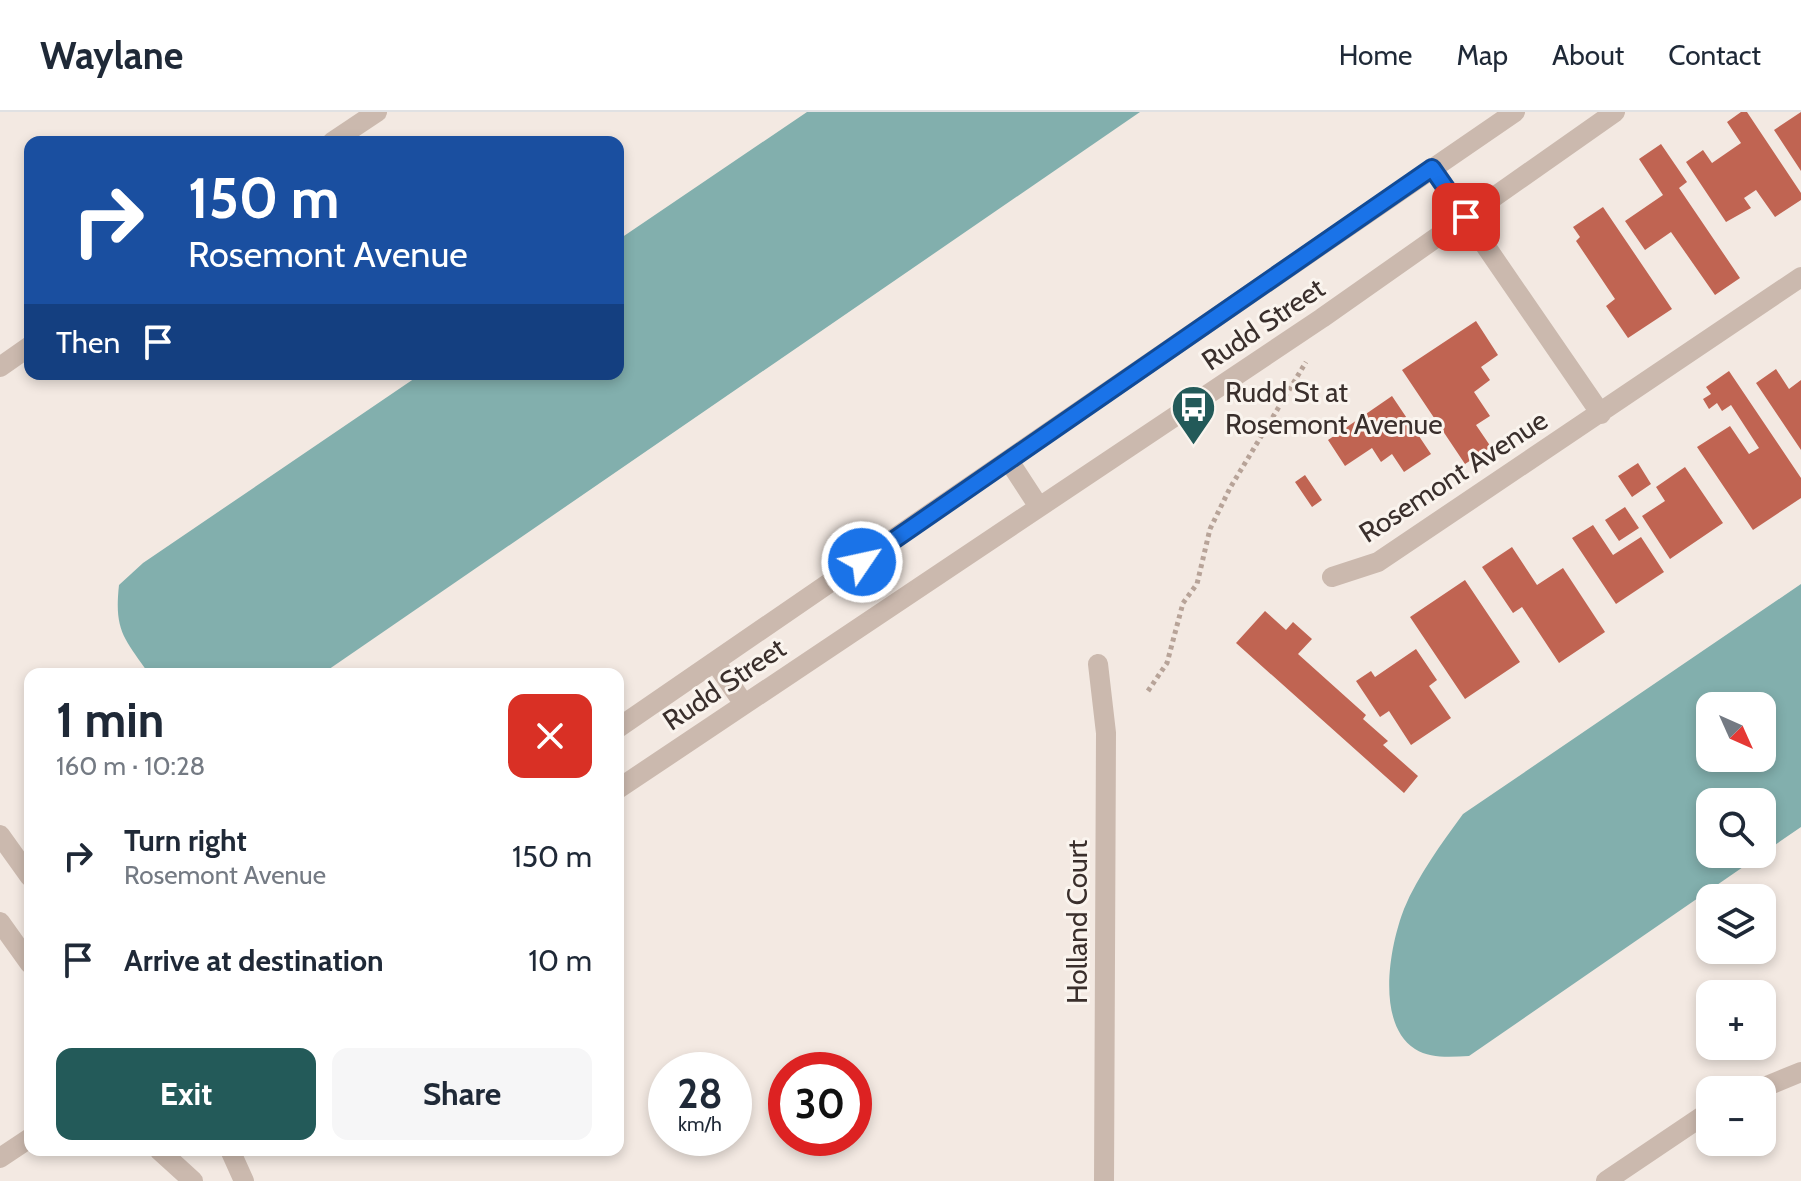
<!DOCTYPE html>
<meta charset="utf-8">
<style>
body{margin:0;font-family:Cabin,sans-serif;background:#f6f6f7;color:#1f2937;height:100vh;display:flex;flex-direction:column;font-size:30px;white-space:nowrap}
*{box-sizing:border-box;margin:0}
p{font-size:26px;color:#747a83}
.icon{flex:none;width:44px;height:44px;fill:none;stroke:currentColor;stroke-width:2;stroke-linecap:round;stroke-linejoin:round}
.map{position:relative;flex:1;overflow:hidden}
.details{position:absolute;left:24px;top:556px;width:600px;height:488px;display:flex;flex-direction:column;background:#fff;border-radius:16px;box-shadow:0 4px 12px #0003}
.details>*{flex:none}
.top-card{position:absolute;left:24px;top:24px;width:600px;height:244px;border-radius:16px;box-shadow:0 4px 12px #0003;background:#1a4fa0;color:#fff;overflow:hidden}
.needle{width:52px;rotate:135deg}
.controls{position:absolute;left:1696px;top:580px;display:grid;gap:16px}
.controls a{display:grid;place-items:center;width:80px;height:80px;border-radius:16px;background:#fff;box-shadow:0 4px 12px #0003;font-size:40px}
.speed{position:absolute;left:648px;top:940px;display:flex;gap:16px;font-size:40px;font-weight:700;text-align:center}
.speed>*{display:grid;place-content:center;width:104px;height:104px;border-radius:50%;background:#fff;box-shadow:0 4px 12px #0003;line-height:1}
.speed small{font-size:20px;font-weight:400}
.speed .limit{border:12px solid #d22;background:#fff;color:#111}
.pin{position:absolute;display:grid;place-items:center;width:68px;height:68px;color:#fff;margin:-34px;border-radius:16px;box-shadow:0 4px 12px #0006}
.me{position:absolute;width:88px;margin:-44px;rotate:56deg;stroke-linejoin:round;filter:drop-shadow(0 0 6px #0008)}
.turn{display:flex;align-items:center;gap:28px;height:168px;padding:0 32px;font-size:36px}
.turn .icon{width:104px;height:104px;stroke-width:2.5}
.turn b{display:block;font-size:56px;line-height:68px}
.then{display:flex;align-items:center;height:76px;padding:0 32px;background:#0003;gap:16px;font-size:30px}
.round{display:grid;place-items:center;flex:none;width:84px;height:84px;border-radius:16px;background:#f6f6f7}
.summary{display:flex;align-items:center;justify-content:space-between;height:136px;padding:0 32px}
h1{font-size:48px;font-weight:800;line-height:60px}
.cta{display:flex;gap:16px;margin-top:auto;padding:16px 32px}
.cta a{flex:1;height:92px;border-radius:16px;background:#235a59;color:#fff;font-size:32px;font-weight:800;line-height:92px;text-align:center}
.cta a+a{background:#f6f6f7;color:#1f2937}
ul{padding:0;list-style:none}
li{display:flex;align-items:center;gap:24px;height:104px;padding:0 32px}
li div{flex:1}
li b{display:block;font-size:30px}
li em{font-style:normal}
header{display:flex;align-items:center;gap:48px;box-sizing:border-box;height:112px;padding:0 40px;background:#fff;border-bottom:2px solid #e0e1e3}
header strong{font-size:38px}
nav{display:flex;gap:44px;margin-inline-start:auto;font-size:28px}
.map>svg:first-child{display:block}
</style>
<header>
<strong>Waylane</strong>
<nav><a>Home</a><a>Map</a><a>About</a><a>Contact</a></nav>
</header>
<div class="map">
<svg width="1801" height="1069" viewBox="0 0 1801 1069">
<rect width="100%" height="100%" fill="#f3e9e2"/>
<path fill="#82afad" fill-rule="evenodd" d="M 807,0 L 1140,0 L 322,562 L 149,562 C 124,526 114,519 119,473 L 143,451 L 421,262 L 618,262 L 618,128 Z
M 1801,472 L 1801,715 L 1469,944 C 1451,945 1431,947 1415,937 C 1375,911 1390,833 1404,797 C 1418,763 1442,731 1463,702 ZM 1710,594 L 1762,594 L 1762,646 L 1710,646 ZM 1710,690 L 1762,690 L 1762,742 L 1710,742 Z"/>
<path fill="#c06452" d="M 1741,0 L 1747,0 L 1801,81 L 1801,88 L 1775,105 L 1756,78 L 1744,86 L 1751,96 L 1726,110 L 1686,50 L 1703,38 L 1712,51 L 1741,31 L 1727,10 Z
M 1801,0 L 1801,59 L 1774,18 Z
M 1661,32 L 1687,70 L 1679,76 L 1740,166 L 1715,183 L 1671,120 L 1645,138 L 1625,109 L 1663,83 L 1639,47 Z
M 1603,95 L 1672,197 L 1628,226 L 1606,194 L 1615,187 L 1576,129 L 1580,125 L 1573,115 Z
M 1476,209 L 1498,243 L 1481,255 L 1490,268 L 1474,280 L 1490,304 L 1476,313 L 1491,335 L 1465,352 L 1402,258 Z
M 1776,257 L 1789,277 L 1801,268 L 1801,338 L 1756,271 Z
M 1729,259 L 1801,366 L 1801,386 L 1753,418 L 1697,335 L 1730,314 L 1749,342 L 1759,336 L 1731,293 L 1722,299 L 1717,291 L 1709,297 L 1703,287 L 1711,282 L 1706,275 Z
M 1392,284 L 1431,342 L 1404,360 L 1392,342 L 1381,350 L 1372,336 L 1345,354 L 1328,328 Z
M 1638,351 L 1651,372 L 1632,385 L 1618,364 Z
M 1685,355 L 1723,411 L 1670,447 L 1642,404 L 1665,389 L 1656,375 Z
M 1305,363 L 1322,388 L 1312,395 L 1295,370 Z
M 1625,395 L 1639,416 L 1619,429 L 1605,408 Z
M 1593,413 L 1613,443 L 1641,425 L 1664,460 L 1616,492 L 1572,426 Z
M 1512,435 L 1537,473 L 1563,456 L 1605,520 L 1559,551 L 1522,495 L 1513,501 L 1482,455 Z
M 1465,468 L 1520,550 L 1465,587 L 1410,505 Z
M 1265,499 L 1286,518 L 1293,510 L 1312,527 L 1298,542 L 1366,603 L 1363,607 L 1388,629 L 1383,633 L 1418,664 L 1404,681 L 1236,531 Z
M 1416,537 L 1437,568 L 1429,574 L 1451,606 L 1411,633 L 1389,599 L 1380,605 L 1356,569 L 1371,559 L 1375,565 Z"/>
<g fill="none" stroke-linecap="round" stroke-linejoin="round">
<path stroke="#b7a398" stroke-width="5" stroke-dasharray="4 4" stroke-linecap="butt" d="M 1148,579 L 1167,551 L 1183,491 L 1197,472 L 1210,417 L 1230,376 L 1306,250"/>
<path stroke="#cbb9ae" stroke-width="20" d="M 332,30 L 377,0
M 1432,56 L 1601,302
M 0,255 L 30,234
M 1009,349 L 1039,395
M 1332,465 L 1378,450 L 1801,165
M 715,550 L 744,592
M 1098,552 L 1106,621 L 1104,1069
M 618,616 L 1515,0
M 618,677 L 1322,206 L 1615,0
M 1757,978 L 1801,960
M 0,1046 L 30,1026
M 1606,1069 L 1710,999"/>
<path stroke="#cbb9ae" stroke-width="20" d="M 0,723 L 30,765
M 0,810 L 30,852
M 159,1038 L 193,1069
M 230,1038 L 244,1069"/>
</g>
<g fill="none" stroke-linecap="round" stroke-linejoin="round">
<defs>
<path id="route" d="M 862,450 L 1432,56 L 1466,105"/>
</defs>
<use href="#route" stroke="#114b97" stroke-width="20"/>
<use href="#route" stroke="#1a73e8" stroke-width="14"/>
</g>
<defs>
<symbol id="bus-pin" viewBox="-11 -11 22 30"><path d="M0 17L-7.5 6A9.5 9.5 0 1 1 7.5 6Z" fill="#235a59" stroke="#faf4ee"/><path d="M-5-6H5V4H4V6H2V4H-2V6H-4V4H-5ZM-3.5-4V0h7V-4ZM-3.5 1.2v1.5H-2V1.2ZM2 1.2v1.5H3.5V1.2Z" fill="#fff"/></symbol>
</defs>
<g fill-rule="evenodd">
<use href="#bus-pin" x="1168" y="270" width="51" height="69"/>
</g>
<g text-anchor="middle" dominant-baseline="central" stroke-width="6" stroke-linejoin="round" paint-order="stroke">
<g font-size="28" fill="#3a2f2c" stroke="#faf4ee">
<text transform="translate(1263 212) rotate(-34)">Rudd Street</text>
<text transform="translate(1453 364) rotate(-33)">Rosemont Avenue</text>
<text transform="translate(724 572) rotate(-34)">Rudd Street</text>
<text transform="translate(1077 810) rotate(-90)">Holland Court</text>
</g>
<g font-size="28" fill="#3a2f2c" stroke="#faf4ee" text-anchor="start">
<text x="1225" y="280">Rudd St at<tspan x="1225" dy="32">Rosemont Avenue</tspan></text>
</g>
</g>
</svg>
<div class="controls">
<a><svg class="needle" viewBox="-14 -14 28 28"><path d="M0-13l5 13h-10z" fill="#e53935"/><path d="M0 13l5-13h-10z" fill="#747a83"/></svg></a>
<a><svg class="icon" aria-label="search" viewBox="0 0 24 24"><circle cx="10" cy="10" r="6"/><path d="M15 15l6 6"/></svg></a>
<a><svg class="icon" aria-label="layers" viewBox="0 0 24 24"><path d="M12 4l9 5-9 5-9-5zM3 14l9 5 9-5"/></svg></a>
<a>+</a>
<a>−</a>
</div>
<div class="speed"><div>28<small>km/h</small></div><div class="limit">30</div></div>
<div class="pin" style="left:1466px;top:105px;background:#d93025"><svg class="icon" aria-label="arrive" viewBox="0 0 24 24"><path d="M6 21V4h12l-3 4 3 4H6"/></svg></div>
<svg class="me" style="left:862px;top:450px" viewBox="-20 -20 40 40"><circle r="17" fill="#1a73e8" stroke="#fff" stroke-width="3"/><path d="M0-11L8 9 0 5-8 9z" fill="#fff"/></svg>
<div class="top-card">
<div class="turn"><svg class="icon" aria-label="right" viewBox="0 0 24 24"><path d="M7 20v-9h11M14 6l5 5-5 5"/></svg><div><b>150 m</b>Rosemont Avenue</div></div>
<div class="then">Then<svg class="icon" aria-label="arrive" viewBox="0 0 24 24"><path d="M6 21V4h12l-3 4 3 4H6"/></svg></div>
</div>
<section class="details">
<div class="summary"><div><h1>1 min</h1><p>160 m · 10:28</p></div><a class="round" style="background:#d93025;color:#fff"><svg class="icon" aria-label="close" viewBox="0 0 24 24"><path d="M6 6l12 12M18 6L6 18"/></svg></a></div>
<ul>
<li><svg class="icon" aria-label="right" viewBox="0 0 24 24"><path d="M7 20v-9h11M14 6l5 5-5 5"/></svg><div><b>Turn right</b><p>Rosemont Avenue</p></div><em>150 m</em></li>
<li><svg class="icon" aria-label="arrive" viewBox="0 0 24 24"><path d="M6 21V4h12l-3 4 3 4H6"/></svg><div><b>Arrive at destination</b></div><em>10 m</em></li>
</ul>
<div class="cta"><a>Exit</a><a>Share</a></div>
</section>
</div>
